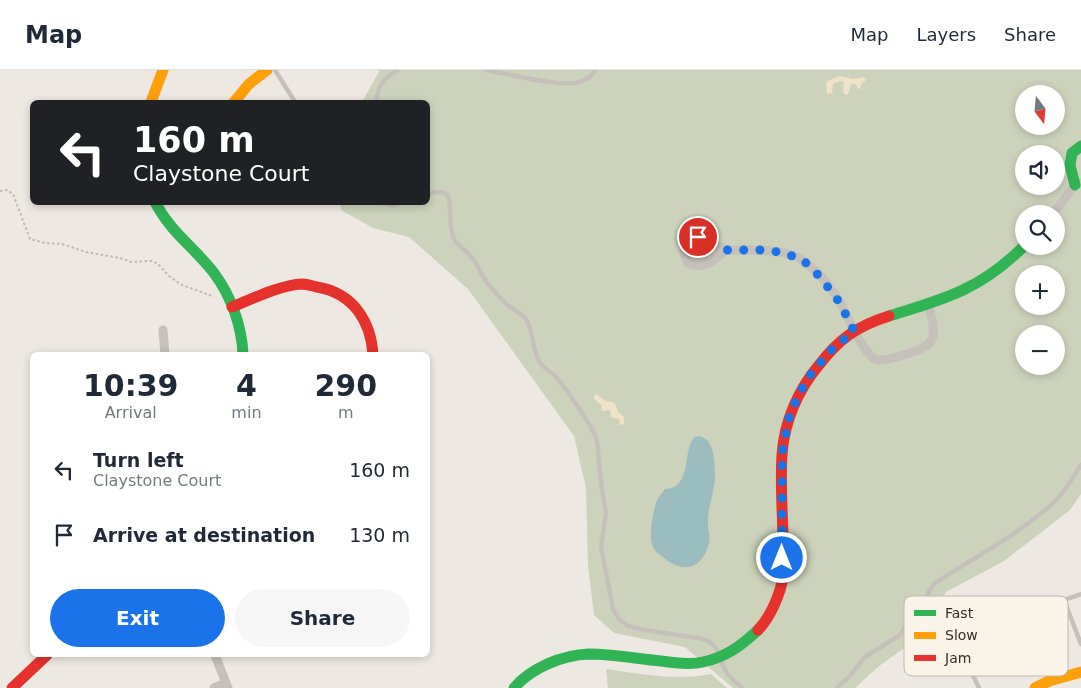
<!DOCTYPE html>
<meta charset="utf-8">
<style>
body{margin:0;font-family:"DejaVu Sans",sans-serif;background:#f6f6f7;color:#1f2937;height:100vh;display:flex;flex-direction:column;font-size:19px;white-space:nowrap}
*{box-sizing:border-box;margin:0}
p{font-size:16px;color:#747a83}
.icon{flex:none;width:28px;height:28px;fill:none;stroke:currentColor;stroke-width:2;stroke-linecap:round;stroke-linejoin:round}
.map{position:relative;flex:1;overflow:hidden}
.side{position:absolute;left:30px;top:282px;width:400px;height:305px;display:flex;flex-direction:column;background:#fff;border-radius:8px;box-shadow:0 2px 8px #0003}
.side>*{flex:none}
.top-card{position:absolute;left:30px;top:30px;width:400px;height:105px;border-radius:8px;box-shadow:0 2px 8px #0003;background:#202124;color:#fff;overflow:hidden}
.needle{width:32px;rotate:164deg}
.controls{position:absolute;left:1015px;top:15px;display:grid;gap:10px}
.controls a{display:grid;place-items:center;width:50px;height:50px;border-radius:50%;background:#fff;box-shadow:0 2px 8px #0003;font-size:25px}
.pin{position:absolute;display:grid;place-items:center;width:42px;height:42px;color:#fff;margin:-21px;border:2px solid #fff;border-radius:50%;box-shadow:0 1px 5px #0007}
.me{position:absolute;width:55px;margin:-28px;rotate:0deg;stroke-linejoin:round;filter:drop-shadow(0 0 4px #0008)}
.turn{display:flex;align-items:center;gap:18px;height:105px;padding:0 20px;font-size:22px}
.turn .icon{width:65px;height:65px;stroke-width:2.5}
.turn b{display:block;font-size:35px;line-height:42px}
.eta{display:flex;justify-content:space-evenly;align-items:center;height:85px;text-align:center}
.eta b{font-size:30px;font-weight:700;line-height:35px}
.button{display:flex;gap:10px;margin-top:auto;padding:10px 20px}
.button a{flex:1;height:58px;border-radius:30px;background:#1a73e8;color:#fff;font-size:20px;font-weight:700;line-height:58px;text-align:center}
.button a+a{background:#f6f6f7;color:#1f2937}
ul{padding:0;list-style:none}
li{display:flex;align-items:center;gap:15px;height:65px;padding:0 20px}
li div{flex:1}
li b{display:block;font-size:19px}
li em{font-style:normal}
header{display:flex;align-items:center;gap:30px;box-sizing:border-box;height:70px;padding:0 25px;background:#fff;border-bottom:1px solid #e0e1e3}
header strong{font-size:24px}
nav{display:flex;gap:28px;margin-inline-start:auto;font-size:18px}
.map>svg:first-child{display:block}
</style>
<header>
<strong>Map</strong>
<nav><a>Map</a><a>Layers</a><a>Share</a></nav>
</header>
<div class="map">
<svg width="1081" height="618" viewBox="0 0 1081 618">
<rect width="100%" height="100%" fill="#ede8e1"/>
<path fill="#cdd3ba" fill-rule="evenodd" d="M 380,0 L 1081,0 L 1081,424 L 1070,440 L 1004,491 L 946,522 L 913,572 L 879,596 L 855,618 L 733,618 L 685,577 L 614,563 L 594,545 L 588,496 L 586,418 L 574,366 L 468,219 L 409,167 L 373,158 L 341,140 L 340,133 L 428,132 L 428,32 L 362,32 ZM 1024,24 L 1056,24 L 1056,56 L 1024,56 ZM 1024,84 L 1056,84 L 1056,116 L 1024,116 ZM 1024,144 L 1056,144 L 1056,176 L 1024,176 ZM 1024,204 L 1056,204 L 1056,236 L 1024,236 ZM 1024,264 L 1056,264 L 1056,296 L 1024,296 Z
M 606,599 C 641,604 676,611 711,604 L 727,618 L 608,618 Z"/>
<path fill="#eee2c7" d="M 840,6 L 853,9 L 864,7 L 866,10 L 862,13 L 859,20 L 855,14 L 851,14 L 848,24 L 846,25 L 843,23 L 844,12 L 840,11 L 833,14 L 832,23 L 827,24 L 826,14 L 827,11 Z
M 596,324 L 606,331 L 615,333 L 618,342 L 624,347 L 624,354 L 620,355 L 619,349 L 611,347 L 610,340 L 602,341 L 601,335 L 594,329 L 594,325 Z"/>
<path fill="#9cbdbf" d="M 699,366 C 714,369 714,388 715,401 C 716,419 708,435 708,450 C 707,458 711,465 709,473 C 703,499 683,504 664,488 C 660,485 655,482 653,477 C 648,466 653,439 658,428 C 660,425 663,422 665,419 C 692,418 682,383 694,367 Z"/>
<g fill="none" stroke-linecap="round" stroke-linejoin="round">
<path stroke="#bfb9b2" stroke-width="2" stroke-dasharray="2.5 2.5" stroke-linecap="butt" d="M 0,121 L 7,120 L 13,124 L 30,169 L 45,173 L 62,174 L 86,182 L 120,188 L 131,192 L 152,191 L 158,194 L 169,206 L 180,214 L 212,226"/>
<path stroke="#c6c0ba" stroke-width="4.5" d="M 275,0 L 295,32
M 486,0 C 509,4 555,16 576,13 C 584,11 592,7 595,0
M 377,32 C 376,18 385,7 397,0
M 428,124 C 464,111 441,155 457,173 C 462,178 468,183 473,189 C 479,197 482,207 489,215 C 495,222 502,231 510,237 C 516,241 523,244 527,251 C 534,264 532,282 541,294 C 545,299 551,302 555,306 C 567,320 585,346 594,363 L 597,371 L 602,420 L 606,443 L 601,477 L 613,539 L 619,549 L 628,556 L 639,559 L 698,568 C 720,572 717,583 725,600 C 729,607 736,612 742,618
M 379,132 L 393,135 L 402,132
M 1064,530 L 1081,524
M 1012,561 L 1037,544 L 1064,530 L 1081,574
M 964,587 L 979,618
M 837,618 L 850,606 L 865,587 L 900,565 L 934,514 L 941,509 C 977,486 1026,460 1056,430 C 1066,420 1073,407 1081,395"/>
<path stroke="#c6c0ba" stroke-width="9" d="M 1053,144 L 1075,115 L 1081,113
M 726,180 C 715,189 703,201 688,193 L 684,183 L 687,172 L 698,167 C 707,170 716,177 725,179 C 730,181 736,180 741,180 C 761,180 786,179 803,191 C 818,201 832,219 841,234 C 848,248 862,281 875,289 C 883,293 918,281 926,276 C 940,267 931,247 928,234
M 163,260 L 165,285
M 215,585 L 228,618
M 214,618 L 226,613"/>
<path stroke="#30b455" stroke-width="11" d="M 1075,115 L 1070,95 L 1072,83 L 1081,76
M 155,132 C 171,163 194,177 214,203 C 231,226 242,256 243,285
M 889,246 C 914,238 941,231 965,219 C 986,209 1007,193 1024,176
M 514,618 C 531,598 562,585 589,584 C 612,584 638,589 661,591 C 674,593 690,595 703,592 C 726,587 741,576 758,560"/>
<path stroke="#ff9f0a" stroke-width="11" d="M 151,32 L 163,0
M 234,32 L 249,14 L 267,0
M 1035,618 L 1049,611 L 1081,602"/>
<path stroke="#e5322d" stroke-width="11" d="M 232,237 C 252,229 280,215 302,214 C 307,214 312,216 317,217 C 353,223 371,251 373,285
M 758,560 C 770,548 781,523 783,506 C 784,496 783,485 783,475 C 783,445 780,415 782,385 C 784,352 798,320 819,295 C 839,269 857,256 889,246
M 12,618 L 47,585"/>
</g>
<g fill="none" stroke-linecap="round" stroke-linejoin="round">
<path stroke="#1a73e8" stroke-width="9" stroke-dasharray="0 16.2" d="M 698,167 L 726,180 L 766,180 L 784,183 L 803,190 L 820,207 L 840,233 L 854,261 L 830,281 L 807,309 L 790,343 L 782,383 L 782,488"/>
</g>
<rect x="904" y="526" width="164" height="80" rx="8" fill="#faf3e8" stroke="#c0b8ae" stroke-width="1"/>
<rect x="914" y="540" width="22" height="6" fill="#30b455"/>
<rect x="914" y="562" width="22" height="7" fill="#ff9f0a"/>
<rect x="914" y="585" width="22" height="6" fill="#e5322d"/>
<g font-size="14" fill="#372e28">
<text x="945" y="548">Fast</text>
<text x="945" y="570">Slow</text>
<text x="945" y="593">Jam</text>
</g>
</svg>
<div class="controls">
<a><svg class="needle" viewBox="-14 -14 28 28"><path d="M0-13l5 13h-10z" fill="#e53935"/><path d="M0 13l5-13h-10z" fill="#747a83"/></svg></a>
<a><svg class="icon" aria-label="sound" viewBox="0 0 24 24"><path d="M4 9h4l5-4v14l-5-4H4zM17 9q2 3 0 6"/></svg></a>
<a><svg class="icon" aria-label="search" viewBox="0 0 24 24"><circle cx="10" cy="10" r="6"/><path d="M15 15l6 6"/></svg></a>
<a>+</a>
<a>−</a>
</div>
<div class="pin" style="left:698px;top:167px;background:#d93025"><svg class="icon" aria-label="arrive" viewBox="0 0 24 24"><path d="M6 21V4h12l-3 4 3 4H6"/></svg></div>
<svg class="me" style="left:782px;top:488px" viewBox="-20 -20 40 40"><circle r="17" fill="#1a73e8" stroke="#fff" stroke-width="3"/><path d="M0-11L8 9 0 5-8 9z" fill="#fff"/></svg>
<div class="top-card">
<div class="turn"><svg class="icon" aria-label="left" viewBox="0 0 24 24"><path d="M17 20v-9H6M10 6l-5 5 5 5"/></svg><div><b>160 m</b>Claystone Court</div></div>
</div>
<section class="side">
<div class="eta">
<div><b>10:39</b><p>Arrival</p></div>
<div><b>4</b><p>min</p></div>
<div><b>290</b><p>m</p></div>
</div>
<ul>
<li><svg class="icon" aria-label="left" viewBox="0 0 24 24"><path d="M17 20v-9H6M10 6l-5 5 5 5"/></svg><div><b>Turn left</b><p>Claystone Court</p></div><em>160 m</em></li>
<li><svg class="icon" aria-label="arrive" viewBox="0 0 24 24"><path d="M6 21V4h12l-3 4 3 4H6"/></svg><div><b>Arrive at destination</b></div><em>130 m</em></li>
</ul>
<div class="button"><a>Exit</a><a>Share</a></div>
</section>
</div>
